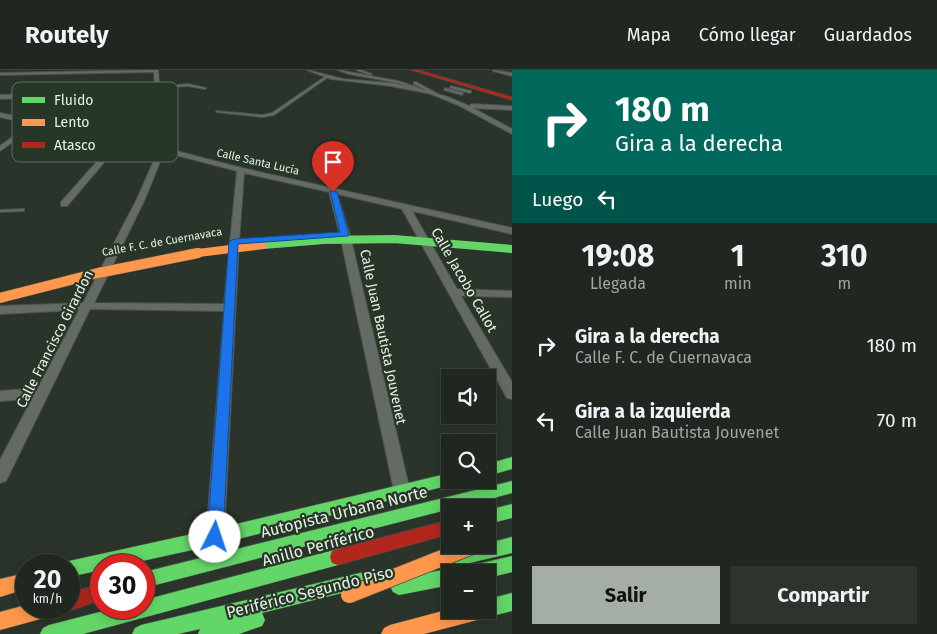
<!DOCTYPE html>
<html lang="es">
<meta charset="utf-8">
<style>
body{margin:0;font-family:"Fira Sans",sans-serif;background:#2d332d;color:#f1f3f6;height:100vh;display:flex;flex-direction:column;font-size:19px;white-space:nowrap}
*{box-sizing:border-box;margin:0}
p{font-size:16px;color:#a2a5a5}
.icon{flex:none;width:28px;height:28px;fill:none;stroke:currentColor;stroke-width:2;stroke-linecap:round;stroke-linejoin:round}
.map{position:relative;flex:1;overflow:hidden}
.drawer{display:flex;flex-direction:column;background:#202720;width:425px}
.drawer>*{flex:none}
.banner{background:#00695c;color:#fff;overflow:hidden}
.controls{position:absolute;left:441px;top:299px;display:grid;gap:10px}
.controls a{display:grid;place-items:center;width:55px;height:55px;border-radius:0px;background:#202720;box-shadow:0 2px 12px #0003,0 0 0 1px #3d443e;font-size:25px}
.speed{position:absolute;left:15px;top:484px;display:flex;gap:10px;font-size:25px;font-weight:700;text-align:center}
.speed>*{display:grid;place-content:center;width:65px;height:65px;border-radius:50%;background:#202720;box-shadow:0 2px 12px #0003,0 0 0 1px #3d443e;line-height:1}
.speed small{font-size:12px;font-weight:400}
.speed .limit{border:8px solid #d22;background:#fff;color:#111}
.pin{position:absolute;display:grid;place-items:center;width:42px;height:42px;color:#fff;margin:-51px -21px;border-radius:50% 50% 50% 0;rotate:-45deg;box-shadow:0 0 5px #0007}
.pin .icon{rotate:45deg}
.me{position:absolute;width:55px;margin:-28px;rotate:4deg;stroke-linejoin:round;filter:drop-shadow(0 0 4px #0008)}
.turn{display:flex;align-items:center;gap:18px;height:105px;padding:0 20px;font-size:22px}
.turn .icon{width:65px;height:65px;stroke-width:2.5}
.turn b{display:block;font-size:35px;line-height:42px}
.then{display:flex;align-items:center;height:48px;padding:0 20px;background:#0003;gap:10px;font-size:19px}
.eta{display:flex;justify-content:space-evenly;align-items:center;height:85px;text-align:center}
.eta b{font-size:30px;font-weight:700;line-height:35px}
.action{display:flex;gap:10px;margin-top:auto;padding:10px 20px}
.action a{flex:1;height:58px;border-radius:0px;background:#a4aea4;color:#111;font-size:20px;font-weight:700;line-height:58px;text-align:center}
.action a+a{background:#2d332d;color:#f1f3f6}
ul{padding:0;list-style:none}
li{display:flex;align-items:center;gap:15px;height:75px;padding:0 20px}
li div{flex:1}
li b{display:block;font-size:19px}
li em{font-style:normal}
header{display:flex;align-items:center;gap:30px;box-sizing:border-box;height:70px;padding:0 25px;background:#202720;border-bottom:1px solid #3d443e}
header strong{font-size:24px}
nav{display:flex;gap:28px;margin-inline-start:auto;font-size:18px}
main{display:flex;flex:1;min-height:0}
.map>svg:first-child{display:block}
</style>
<header>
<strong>Routely</strong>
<nav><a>Mapa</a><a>Cómo llegar</a><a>Guardados</a></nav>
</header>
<main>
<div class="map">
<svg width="512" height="564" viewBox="0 0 512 564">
<rect width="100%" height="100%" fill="#2a342a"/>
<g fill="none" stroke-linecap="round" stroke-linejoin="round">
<defs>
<path id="lane" d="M 338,0 L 398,11 L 419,18 L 418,19 L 398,13 L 349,4 Z
M 356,0 L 360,0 L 372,4 L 371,5 Z
M 326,6 L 328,7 L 274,45 L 262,47 L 216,42 L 217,41 L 262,45 L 272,43 Z
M 414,12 L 416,12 L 436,23 L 434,24 L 414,14 Z
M 188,14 L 206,18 L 205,19 L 188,16 L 158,18 L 157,17 Z
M 451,16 L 471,21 L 471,22 L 470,23 L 450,18 Z
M 445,18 L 463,23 L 463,24 L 462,25 L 444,20 Z
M 84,49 L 87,50 L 66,60 L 63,59 Z
M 22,139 L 24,139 L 24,141 L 0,142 L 0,140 Z"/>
<path id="street" d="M 158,0 L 165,78 L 242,98 L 512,158 L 512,164 L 412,141 L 457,219 L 512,221 L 512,227 L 461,226 L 512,312 L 512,329 L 507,328 L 402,139 L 337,124 L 350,165 L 410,421 L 408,426 L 402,428 L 396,426 L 394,421 L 340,165 L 329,122 L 244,103 L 239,172 L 224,467 L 221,473 L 215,475 L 209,473 L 206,467 L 224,241 L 90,239 L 6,411 L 0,413 L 0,390 L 32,329 L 0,331 L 0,321 L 38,318 L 79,240 L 0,244 L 0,236 L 83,233 L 137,129 L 158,81 L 122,71 L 67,136 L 61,136 L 61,132 L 116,70 L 36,55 L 0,81 L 0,76 L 30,54 L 0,47 L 0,43 L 121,67 L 158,77 L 156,42 L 25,48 L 22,46 L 25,44 L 156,38 L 155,23 L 0,29 L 0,25 L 155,20 L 154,2 L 0,5 L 0,3 ZM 164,82 L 237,101 L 224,234 L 94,233 L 145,129 Z
M 307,0 L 343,9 L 391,13 L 418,18 L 448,27 L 469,36 L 472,34 L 512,36 L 512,40 L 473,38 L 512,59 L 512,64 L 458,35 L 431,24 L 391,16 L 331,9 Z
M 493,0 L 512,3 L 512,6 L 493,1 Z"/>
<path id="fast" d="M 512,387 L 512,399 L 488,406 L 488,394 Z
M 450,403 L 450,410 L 457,410 L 455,413 L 450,415 L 215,475 L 124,495 L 101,495 L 101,500 L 69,507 L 69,495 L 62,495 L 69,491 L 215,459 Z
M 512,411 L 512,423 L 458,438 L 450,438 L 450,439 L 144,518 L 144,502 Z
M 512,434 L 512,448 L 488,454 L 488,440 Z
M 512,467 L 512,483 L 461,495 L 455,493 L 453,487 L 455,481 L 478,475 L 488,475 L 488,473 Z
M 338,479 L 344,481 L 346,487 L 344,493 L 338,495 L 83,564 L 40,564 L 43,558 L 49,555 L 115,538 L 144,538 L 144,530 Z
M 512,486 L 512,502 L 488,508 L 488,502 L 467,502 L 469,496 Z
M 450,499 L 457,502 L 450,502 L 450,515 L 399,525 L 393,522 L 390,516 L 393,510 L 399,507 Z
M 364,502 L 370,504 L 372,510 L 370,516 L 262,543 L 265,550 L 262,556 L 239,564 L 198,564 L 200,559 L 178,564 L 132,564 L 135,558 L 141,555 Z
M 512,523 L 512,541 L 488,547 L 482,544 L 480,540 L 488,540 L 488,529 Z"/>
<path id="slow" d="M 26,503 L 26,519 L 0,527 L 0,509 Z
M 488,534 L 490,540 L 487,546 L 481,549 L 424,564 L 381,564 L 384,558 L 390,555 L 450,539 L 488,540 Z
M 26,535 L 26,538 L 57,538 L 54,544 L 48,547 L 0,560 L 0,542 Z"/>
<path id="jam" d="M 411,0 L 418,0 L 512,27 L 512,30 Z
M 450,450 L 450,464 L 338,495 L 332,493 L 330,487 L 332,481 L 338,479 Z
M 101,514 L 101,530 L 69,541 L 63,538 L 69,538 L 69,523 Z"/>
</defs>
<use href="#lane" stroke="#4a524a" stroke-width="2"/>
<use href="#street" stroke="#4a524a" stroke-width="2"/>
<use href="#fast" stroke="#4a524a" stroke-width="1"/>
<use href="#slow" stroke="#4a524a" stroke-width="1"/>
<use href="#jam" stroke="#4a524a" stroke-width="1"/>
<use href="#lane" fill="#646b64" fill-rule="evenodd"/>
<use href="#street" fill="#646b64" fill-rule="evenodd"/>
<use href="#fast" fill="#63d668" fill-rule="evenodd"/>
<use href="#slow" fill="#ff974d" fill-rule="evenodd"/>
<use href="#jam" fill="#b3261e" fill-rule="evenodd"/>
<defs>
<path id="fast-bridge" d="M 263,175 L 323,170 L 394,169 L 512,179"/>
<path id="slow-bridge-far2" d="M 190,184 L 263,175"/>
<path id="slow-bridge-far1" d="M 0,228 L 98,203 L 198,183"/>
<path id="slow-bridge" d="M 349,525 L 475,475"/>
</defs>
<use href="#fast-bridge" stroke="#4a524a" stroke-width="8" stroke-linecap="butt"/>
<use href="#slow-bridge-far2" stroke="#4a524a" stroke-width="8" stroke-linecap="butt"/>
<use href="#slow-bridge-far1" stroke="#4a524a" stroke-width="11" stroke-linecap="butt"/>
<use href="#slow-bridge" stroke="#4a524a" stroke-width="18" stroke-linecap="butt"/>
<use href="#fast-bridge" stroke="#63d668" stroke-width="8"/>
<use href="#slow-bridge-far2" stroke="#ff974d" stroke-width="8"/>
<use href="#slow-bridge-far1" stroke="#ff974d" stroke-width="10"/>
<use href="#slow-bridge" stroke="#ff974d" stroke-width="16"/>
</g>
<path fill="#1a73e8" stroke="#114b97" d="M 330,121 L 337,122 L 349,165 L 348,166 L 238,174 L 223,467 L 221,473 L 215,475 L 209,473 L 207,467 L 229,172 L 234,169 L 340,162 Z"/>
<g text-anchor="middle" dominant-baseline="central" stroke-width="4.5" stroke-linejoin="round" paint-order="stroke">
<g font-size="11" fill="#e6f0e5" stroke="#273727">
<text transform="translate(258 92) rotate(13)">Calle Santa Lucía</text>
<text transform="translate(162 172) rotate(-10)">Calle F. C. de Cuernavaca</text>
</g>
<g font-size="14" fill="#e6f0e5" stroke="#273727">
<text transform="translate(464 210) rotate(60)">Calle Jacobo Callot</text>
<text transform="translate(383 267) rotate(78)">Calle Juan Bautista Jouvenet</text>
<text transform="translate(55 269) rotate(-63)">Calle Francisco Girardon</text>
</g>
<g font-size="16" fill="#e6f0e5" stroke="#273727">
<text transform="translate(344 442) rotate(-14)">Autopista Urbana Norte</text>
<text transform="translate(318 476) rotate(-15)">Anillo Periférico</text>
<text transform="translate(310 522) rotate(-14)">Periférico Segundo Piso</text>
</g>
</g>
<rect x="12" y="12" width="166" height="80" rx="8" fill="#273727" stroke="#606e60" stroke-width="1"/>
<rect x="22" y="27" width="23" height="6" fill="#63d668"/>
<rect x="22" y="49" width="23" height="7" fill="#ff974d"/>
<rect x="22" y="72" width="23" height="6" fill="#b3261e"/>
<g font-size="14" fill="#e6f0e5">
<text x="54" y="35">Fluido</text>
<text x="54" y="57">Lento</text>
<text x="54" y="80">Atasco</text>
</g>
</svg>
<div class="controls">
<a><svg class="icon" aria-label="sound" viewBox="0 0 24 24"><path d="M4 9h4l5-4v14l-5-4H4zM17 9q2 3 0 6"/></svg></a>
<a><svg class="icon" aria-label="search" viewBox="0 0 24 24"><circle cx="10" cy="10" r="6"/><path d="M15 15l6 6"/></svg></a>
<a>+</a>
<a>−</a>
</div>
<div class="speed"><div>20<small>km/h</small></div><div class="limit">30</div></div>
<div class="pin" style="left:333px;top:122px;background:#d93025"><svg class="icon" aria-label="arrive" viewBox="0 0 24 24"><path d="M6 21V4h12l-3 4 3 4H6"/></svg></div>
<svg class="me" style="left:215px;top:467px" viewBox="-20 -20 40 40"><circle r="19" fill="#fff"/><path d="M0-13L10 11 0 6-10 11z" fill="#1a73e8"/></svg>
</div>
<section class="drawer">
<div class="banner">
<div class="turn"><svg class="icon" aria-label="right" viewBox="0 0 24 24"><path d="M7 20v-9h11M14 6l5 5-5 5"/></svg><div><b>180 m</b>Gira a la derecha</div></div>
<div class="then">Luego<svg class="icon" aria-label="left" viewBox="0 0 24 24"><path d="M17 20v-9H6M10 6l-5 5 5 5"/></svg></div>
</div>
<div class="eta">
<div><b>19:08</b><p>Llegada</p></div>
<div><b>1</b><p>min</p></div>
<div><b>310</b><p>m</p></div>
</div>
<ul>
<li><svg class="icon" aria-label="right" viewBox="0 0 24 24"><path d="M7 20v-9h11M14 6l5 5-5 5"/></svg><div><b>Gira a la derecha</b><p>Calle F. C. de Cuernavaca</p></div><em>180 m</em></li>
<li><svg class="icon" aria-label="left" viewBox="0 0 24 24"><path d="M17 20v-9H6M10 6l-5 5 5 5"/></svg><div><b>Gira a la izquierda</b><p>Calle Juan Bautista Jouvenet</p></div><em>70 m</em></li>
</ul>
<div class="action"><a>Salir</a><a>Compartir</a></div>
</section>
</main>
